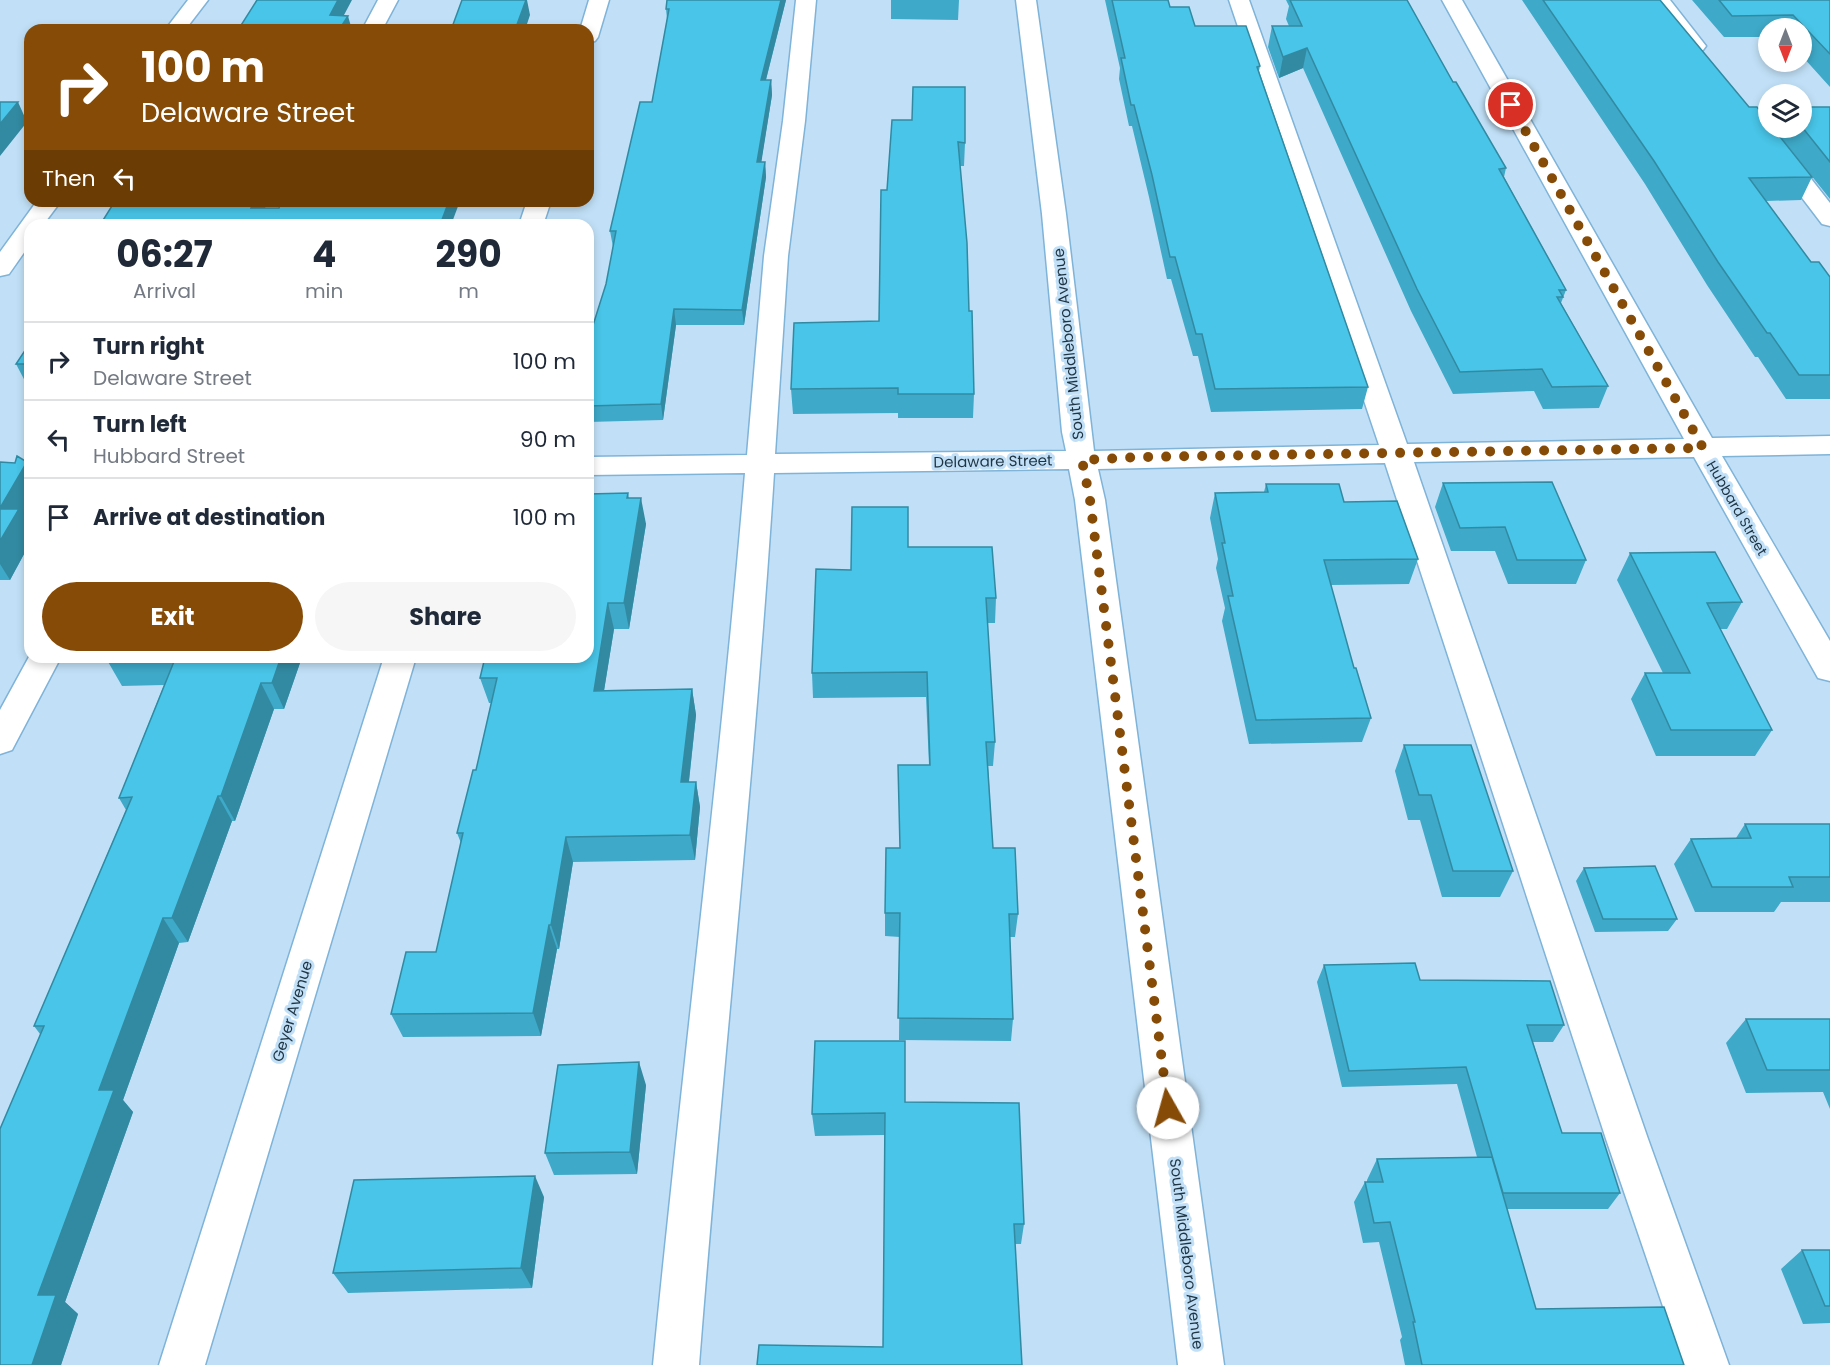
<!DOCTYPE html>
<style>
body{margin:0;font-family:Poppins,sans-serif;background:#f6f6f7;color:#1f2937;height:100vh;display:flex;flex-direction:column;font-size:22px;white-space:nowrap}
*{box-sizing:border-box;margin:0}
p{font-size:20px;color:#747a83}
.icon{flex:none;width:33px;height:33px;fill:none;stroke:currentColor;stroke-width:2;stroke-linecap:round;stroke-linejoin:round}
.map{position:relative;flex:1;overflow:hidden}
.panel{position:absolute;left:24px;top:219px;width:570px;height:444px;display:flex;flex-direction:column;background:#fff;border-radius:18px;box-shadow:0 3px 9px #0003}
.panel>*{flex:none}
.hud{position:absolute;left:24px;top:24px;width:570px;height:183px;border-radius:18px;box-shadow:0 3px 9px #0003;background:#864b06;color:#fff;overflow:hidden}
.needle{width:39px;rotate:180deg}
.tools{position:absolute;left:1758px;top:18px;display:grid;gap:12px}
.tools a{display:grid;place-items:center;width:54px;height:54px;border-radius:50%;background:#fff;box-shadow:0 3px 9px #0003;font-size:30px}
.pin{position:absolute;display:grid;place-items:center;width:51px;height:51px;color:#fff;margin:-26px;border:3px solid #fff;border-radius:50%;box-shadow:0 2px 6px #0007}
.me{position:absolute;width:66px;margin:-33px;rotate:353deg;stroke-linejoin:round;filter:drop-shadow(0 0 4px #0008)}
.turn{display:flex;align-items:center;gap:21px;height:126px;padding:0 18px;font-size:27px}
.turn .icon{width:78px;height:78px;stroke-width:2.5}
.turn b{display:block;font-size:42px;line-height:51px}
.then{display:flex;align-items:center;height:57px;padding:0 18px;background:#0003;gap:12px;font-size:22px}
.eta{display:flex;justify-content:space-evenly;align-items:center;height:102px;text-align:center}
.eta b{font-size:36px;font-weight:700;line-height:42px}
.action{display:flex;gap:12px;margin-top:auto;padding:12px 18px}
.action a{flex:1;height:69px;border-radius:36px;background:#864b06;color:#fff;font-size:24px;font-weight:700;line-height:69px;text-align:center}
.action a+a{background:#f6f6f7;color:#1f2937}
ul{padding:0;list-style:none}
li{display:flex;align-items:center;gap:18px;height:78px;padding:0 18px;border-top:2px solid #e0e1e3}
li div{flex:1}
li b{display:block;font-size:22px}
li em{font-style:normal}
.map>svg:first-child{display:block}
</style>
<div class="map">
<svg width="1830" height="1365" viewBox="0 0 1830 1365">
<rect width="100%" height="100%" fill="#c1e0f7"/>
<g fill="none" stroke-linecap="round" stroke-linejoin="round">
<defs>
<path id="minor" d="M 188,0 L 208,0 L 185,30 L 165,30 Z
M 378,0 L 398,0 L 382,30 L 362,30 Z
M 589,0 L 609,0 L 598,37 L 595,41 L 588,43 L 588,30 L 580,30 Z
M 796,0 L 816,0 L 805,121 L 788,256 L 775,454 L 1066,451 L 1062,432 L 1042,214 L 1016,0 L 1036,0 L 1066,214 L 1094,451 L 1379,445 L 1229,0 L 1249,0 L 1407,444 L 1684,439 L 1442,0 L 1462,0 L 1712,438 L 1830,436 L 1830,454 L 1722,456 L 1830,641 L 1830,681 L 1818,678 L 1694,457 L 1414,462 L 1648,1139 L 1729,1365 L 1683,1365 L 1606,1139 L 1385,463 L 1098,469 L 1105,500 L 1224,1365 L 1178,1365 L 1075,500 L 1069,469 L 774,473 C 755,771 722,1068 699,1365 L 653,1365 C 682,1068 720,771 745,473 L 588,475 L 588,457 L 747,455 L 764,256 L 783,121 Z
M 1650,0 L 1670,0 L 1706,46 L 1703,50 L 1689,50 Z
M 1779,146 L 1787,148 L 1830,203 L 1830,226 L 1822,224 L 1768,153 L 1771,148 Z
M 37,201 L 61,201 L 43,225 L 30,225 L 30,244 L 9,274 L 0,276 L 0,252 Z
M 527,201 L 551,201 L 543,225 L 519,225 Z
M 30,655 L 30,657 L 61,657 L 12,750 L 0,754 L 0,710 Z
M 384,657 L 416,657 L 205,1365 L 159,1365 Z"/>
</defs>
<use href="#minor" stroke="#7fb3d8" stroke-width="3"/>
<use href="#minor" fill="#fff" fill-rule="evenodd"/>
</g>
<path fill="#3ea9c8" d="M 667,0 L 786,0 L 766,80 L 771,80 L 772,95 L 761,162 L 765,162 L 766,177 L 744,325 L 676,325 L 663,420 L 588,422 L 588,383 L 589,376 L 588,376 L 588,341 L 606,284 L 613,247 L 610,231 L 652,102 L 667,19 L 666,9 Z
M 891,0 L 959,0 L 958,20 L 891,19 Z
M 1105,0 L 1168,0 L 1170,7 L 1195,26 L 1260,66 L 1259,71 L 1368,387 L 1362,409 L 1211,412 L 1198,356 L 1193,356 L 1171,279 L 1167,279 L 1149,197 L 1132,126 L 1129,126 L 1119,79 L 1120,68 Z
M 1286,0 L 1407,0 L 1453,82 L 1506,168 L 1504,177 L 1566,290 L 1561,303 L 1608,386 L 1599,408 L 1543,409 L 1534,391 L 1453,394 L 1411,311 L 1303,68 L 1279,78 L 1268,47 L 1272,26 L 1289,26 L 1286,19 L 1289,6 Z
M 1522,0 L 1660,0 L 1749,107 L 1812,177 L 1801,200 L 1766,201 L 1811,262 L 1830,277 L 1830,399 L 1786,399 L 1758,357 L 1755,357 L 1707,285 L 1645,184 Z
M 1692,0 L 1830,0 L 1830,87 L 1802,56 L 1802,28 L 1768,28 L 1768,37 L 1724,37 Z
M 1830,107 L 1830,199 L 1775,130 L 1776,128 L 1802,128 Z
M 912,120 L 965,143 L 964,166 L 960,166 L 974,394 L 973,418 L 898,418 L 898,413 L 793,414 L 791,389 L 879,321 L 887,190 Z
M 30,343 L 30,383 L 26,383 L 16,364 Z
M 0,462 L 30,466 L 30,510 L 25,519 L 30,528 L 30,543 L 10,580 L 0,580 Z
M 1443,483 L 1586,560 L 1576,584 L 1508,584 L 1495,551 L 1451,551 L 1435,507 Z
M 1266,484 L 1344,502 L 1418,559 L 1409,584 L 1331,585 L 1354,668 L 1371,718 L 1362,742 L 1249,744 L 1222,621 L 1225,608 L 1216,568 L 1218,559 L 1210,518 L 1215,493 L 1264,492 Z
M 628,493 L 629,498 L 646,524 L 629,629 L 614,629 L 604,690 L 692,689 L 696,715 L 689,782 L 696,782 L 700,807 L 695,860 L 573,862 L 559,949 L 557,949 L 541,1036 L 403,1037 L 391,1014 L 436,952 L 461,843 L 457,833 L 476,770 L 491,703 L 489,703 L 480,678 L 588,657 Z
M 908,547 L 996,598 L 995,623 L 987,623 L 995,742 L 993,766 L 988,766 L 993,848 L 1018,914 L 1015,937 L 1010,937 L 1013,1019 L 1011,1041 L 899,1040 L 900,937 L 885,936 L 885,913 L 900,848 L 929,765 L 926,697 L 813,698 L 812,673 L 851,570 Z
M 1630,553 L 1742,602 L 1727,629 L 1720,629 L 1772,730 L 1755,756 L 1656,756 L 1631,699 L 1645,673 L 1663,673 L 1617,580 Z
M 108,657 L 300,657 L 301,660 L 284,709 L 274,709 L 235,821 L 232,821 L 188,942 L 179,943 L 123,1100 L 133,1112 L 65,1302 L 78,1314 L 61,1365 L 0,1365 L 40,1034 L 34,1026 L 126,810 L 119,798 L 164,685 L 122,686 L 107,660 Z
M 1404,745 L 1513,871 L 1500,897 L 1442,897 L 1420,820 L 1408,820 L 1395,771 Z
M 1745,824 L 1830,824 L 1830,902 L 1781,902 L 1774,912 L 1695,912 L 1674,864 L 1691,839 L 1736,838 Z
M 1584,868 L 1677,919 L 1668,931 L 1595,932 L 1576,881 Z
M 1324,965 L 1420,980 L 1564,1025 L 1553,1042 L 1533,1042 L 1562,1133 L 1620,1193 L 1608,1209 L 1507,1209 L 1536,1309 L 1684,1365 L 1405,1365 L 1400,1340 L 1402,1337 L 1379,1242 L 1363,1243 L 1354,1202 L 1365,1182 L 1367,1182 L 1367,1180 L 1377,1159 L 1477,1157 L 1457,1084 L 1342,1087 L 1317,982 Z
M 1746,1019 L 1830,1019 L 1830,1109 L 1823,1092 L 1746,1093 L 1726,1043 Z
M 646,1085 L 637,1174 L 554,1175 L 545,1153 Z
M 905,1102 L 1024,1224 L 1021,1244 L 1015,1244 L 883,1347 L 885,1135 L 815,1136 L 812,1114 Z
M 544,1197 L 532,1288 L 348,1293 L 333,1273 Z
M 1802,1250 L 1830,1250 L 1830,1323 L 1803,1324 L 1781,1269 Z"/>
<path fill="#328aa2" d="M 338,0 L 352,0 L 336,30 L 330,15 Z
M 526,0 L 527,0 L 530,15 L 525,30 L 515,30 Z
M 781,0 L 786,0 L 762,95 L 761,80 Z
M 348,16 L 352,30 L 339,30 Z
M 1307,48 L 1303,68 L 1279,78 L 1283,57 Z
M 771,80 L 772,95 L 759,177 L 757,162 Z
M 18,102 L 27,122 L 0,156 L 0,124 Z
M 765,162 L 766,177 L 744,325 L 742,310 Z
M 254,201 L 268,201 L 258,225 L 251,208 Z
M 449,201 L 460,201 L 451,225 L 440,225 Z
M 674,309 L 676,325 L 663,420 L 661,404 Z
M 27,462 L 30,466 L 30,510 L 25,519 L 30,528 L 30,543 L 10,580 L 0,564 L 0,508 Z
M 641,498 L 646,524 L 629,629 L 624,603 Z
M 608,603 L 614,629 L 600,716 L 594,691 Z
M 281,657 L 300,657 L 301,660 L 284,709 L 272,683 Z
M 261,683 L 274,709 L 235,821 L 221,796 Z
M 692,689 L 696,715 L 686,807 L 681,782 Z
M 696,782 L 700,807 L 695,860 L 690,835 Z
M 218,796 L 232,821 L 188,942 L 172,918 Z
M 566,837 L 573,862 L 559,949 L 551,925 Z
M 163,918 L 179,943 L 123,1100 L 133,1112 L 65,1302 L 78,1314 L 61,1365 L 32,1365 L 38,1295 L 99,1090 Z
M 549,925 L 557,949 L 541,1036 L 533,1013 Z
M 639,1062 L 646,1085 L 637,1174 L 630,1152 Z
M 535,1176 L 544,1197 L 532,1288 L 521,1268 Z"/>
<path fill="#48c5e8" stroke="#328aa2" stroke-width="1.5" d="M 257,0 L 338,0 L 330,15 L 348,16 L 339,30 L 238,30 Z
M 462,0 L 526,0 L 515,30 L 451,30 Z
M 667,0 L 781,0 L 761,80 L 771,80 L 757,162 L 765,162 L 742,310 L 674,309 L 661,404 L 588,406 L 588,383 L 592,360 L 588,360 L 588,341 L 606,284 L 616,231 L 610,231 L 640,102 L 652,102 L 669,9 L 666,9 Z
M 1112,0 L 1168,0 L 1170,7 L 1189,7 L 1195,26 L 1246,26 L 1260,66 L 1257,67 L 1368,387 L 1215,389 L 1202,334 L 1196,334 L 1175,257 L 1170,257 L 1152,175 L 1134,105 L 1131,105 L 1121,58 L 1125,58 Z
M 1290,0 L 1407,0 L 1453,82 L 1456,82 L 1506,168 L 1499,169 L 1566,290 L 1559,290 L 1563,297 L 1557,297 L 1608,386 L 1552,387 L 1542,369 L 1460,372 L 1417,289 L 1307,48 L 1283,57 L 1272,26 L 1302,26 Z
M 1543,0 L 1660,0 L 1749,107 L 1757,107 L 1768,122 L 1768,128 L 1773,128 L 1812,177 L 1749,178 L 1811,262 L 1819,262 L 1830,277 L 1830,375 L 1799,375 L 1770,333 L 1767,333 L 1718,262 L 1654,161 Z
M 1719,0 L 1830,0 L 1830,54 L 1793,15 L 1732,16 Z
M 913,87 L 965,87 L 965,143 L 958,142 L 967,243 L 969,311 L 972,311 L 974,394 L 898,394 L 898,388 L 791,389 L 794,323 L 879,321 L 881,190 L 887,190 L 892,120 L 912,120 Z
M 0,102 L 18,102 L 0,124 Z
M 1802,107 L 1830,107 L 1830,162 L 1802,127 Z
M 115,201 L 254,201 L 251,208 L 279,208 L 281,201 L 449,201 L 440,225 L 100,225 Z
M 30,343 L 30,364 L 16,364 Z
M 17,456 L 27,462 L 0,508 L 0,462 L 15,463 Z
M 1552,482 L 1586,560 L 1517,560 L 1505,527 L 1460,528 L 1443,483 Z
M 1266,484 L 1339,484 L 1344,502 L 1397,501 L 1418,559 L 1324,560 L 1354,668 L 1356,668 L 1371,718 L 1256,720 L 1228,596 L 1233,596 L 1222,543 L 1225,543 L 1215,493 L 1268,492 Z
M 628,493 L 627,498 L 641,498 L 624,603 L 608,603 L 594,691 L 692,689 L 681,782 L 696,782 L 690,835 L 566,837 L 551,925 L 549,925 L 533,1013 L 391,1014 L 406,952 L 436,952 L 463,833 L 457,833 L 473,770 L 476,770 L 497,678 L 480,678 L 485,657 L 588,657 L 588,494 Z
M 852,507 L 908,507 L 908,547 L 992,547 L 996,598 L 986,598 L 995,742 L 986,742 L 993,848 L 1015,848 L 1018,914 L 1009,914 L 1013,1019 L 898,1018 L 900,913 L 885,913 L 886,848 L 900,848 L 898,765 L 930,765 L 927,672 L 812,673 L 816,569 L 851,570 Z
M 0,509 L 19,509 L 0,541 Z
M 1715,552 L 1742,602 L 1707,603 L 1772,730 L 1671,730 L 1645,673 L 1690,673 L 1630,553 Z
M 108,657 L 281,657 L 272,683 L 261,683 L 221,796 L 218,796 L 172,918 L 163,918 L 99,1090 L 114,1090 L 38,1295 L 56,1295 L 32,1365 L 0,1365 L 0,1129 L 44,1026 L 34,1026 L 132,797 L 119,798 L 175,659 L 107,660 Z
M 1404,745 L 1471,745 L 1513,871 L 1453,871 L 1431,795 L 1419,795 Z
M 1745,824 L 1830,824 L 1830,877 L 1789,877 L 1793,887 L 1712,887 L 1691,839 L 1751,838 Z
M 1655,866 L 1677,919 L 1603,919 L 1584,868 Z
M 1415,963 L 1420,980 L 1550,981 L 1564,1025 L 1527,1025 L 1562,1133 L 1601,1133 L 1620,1193 L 1503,1193 L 1466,1067 L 1349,1071 L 1324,965 Z
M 1746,1019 L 1830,1019 L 1830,1070 L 1767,1070 Z
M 815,1041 L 905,1041 L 905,1102 L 1019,1103 L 1024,1224 L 1014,1224 L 1022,1365 L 757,1365 L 759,1345 L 883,1347 L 885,1113 L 812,1114 Z
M 639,1062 L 630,1152 L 545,1153 L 558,1065 Z
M 1492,1157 L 1536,1309 L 1664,1307 L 1684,1365 L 1422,1365 L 1413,1322 L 1415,1322 L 1390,1222 L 1374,1223 L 1365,1182 L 1383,1182 L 1377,1159 Z
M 535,1176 L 521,1268 L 333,1273 L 354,1180 Z
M 1802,1250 L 1830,1250 L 1830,1306 L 1825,1306 Z"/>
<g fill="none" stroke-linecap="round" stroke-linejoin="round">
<path stroke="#864b06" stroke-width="10" stroke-dasharray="0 18" d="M 1168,1108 L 1090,500 L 1082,460 L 1141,457 L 1703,448 L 1511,105"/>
</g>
<g text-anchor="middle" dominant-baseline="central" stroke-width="6" stroke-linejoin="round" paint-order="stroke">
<g font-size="14" fill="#1f3443" stroke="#c1e0f7">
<text transform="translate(1737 508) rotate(60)">Hubbard Street</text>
</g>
<g font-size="15" fill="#1f3443" stroke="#c1e0f7">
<text transform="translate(1068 344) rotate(-96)">South Middleboro Avenue</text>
<text transform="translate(993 461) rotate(-1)">Delaware Street</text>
<text transform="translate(292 1011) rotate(-73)">Geyer Avenue</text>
<text transform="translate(1187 1254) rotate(83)">South Middleboro Avenue</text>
</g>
</g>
</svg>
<div class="tools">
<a><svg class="needle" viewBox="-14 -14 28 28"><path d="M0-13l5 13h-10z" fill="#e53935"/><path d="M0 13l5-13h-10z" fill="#747a83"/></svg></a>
<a><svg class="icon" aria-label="layers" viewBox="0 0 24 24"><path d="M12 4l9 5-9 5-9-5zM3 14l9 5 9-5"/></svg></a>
</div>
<div class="pin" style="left:1511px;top:105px;background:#d93025"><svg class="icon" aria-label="arrive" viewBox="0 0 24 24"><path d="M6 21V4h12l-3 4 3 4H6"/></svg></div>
<svg class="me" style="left:1168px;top:1108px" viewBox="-20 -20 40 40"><circle r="19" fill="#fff"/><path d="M0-13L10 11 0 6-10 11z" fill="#864b06"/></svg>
<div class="hud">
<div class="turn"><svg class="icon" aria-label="right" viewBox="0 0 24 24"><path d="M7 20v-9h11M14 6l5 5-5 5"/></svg><div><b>100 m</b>Delaware Street</div></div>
<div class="then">Then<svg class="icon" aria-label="left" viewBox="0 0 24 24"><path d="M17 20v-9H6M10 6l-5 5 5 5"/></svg></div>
</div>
<section class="panel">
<div class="eta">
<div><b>06:27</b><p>Arrival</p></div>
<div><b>4</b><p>min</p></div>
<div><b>290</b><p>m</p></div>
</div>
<ul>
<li><svg class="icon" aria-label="right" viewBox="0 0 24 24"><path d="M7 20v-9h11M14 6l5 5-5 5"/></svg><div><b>Turn right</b><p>Delaware Street</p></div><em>100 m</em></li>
<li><svg class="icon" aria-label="left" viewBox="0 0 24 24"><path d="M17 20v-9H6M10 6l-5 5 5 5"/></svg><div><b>Turn left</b><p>Hubbard Street</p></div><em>90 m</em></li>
<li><svg class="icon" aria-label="arrive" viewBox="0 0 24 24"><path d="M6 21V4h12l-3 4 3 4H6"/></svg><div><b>Arrive at destination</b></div><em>100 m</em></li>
</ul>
<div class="action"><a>Exit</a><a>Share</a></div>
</section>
</div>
